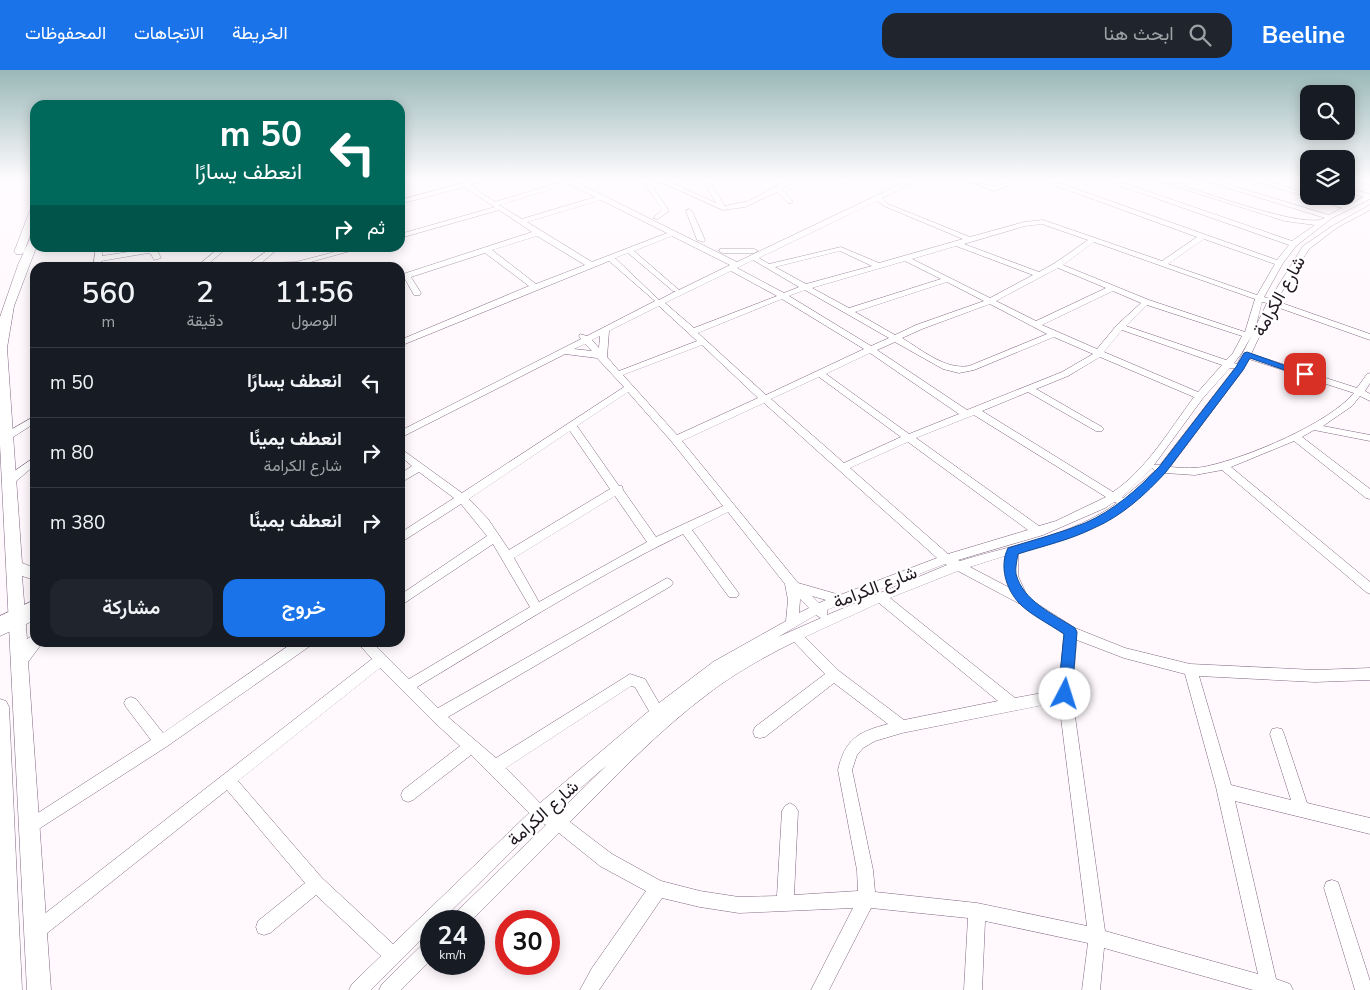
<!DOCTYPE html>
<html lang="ar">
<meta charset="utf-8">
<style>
body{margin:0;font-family:"Nunito Sans",Vazirmatn,sans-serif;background:#20242c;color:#f1f3f6;direction:rtl;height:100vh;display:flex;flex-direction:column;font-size:19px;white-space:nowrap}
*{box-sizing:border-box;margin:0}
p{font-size:16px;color:#9ea1a6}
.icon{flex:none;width:28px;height:28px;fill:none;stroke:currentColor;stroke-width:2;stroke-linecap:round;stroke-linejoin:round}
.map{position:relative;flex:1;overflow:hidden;direction:ltr}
.side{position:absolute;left:30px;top:192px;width:375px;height:385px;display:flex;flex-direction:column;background:#171b24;border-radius:15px;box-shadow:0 2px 12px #0003;direction:rtl}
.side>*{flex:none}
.guide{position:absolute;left:30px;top:30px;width:375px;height:152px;border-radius:15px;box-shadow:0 2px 12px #0003;direction:rtl;background:#00695c;color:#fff;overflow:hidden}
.controls{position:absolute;left:1300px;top:15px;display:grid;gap:10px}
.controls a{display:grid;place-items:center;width:55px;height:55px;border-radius:10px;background:#171b24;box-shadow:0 2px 12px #0003;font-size:25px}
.speed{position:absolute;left:420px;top:840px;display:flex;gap:10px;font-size:25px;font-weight:700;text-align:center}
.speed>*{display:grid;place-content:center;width:65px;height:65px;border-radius:50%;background:#171b24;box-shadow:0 2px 12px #0003;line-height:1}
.speed small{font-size:12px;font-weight:400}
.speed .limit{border:8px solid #d22;background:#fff;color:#111}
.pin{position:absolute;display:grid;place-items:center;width:42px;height:42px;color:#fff;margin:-21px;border-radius:10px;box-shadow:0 2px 8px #0006}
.me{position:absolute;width:55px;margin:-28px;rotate:5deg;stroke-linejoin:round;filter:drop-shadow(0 0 4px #0008)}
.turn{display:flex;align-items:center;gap:18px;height:105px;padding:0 20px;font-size:22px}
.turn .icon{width:65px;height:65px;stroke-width:2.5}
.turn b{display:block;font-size:35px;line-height:42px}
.then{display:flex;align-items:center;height:48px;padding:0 20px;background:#0003;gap:10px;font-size:19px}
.eta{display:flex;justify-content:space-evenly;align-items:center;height:85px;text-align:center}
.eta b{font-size:30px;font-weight:600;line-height:35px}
.primary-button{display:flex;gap:10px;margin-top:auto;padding:10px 20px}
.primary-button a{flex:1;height:58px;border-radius:15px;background:#1a73e8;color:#fff;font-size:20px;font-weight:600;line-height:58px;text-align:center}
.primary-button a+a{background:#20242c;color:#f1f3f6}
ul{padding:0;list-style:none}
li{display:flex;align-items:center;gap:15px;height:70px;padding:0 20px;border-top:1px solid #363941}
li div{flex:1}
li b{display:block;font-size:19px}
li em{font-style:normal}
header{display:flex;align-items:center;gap:30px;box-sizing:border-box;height:70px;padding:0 25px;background:#1a73e8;color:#fff}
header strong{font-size:24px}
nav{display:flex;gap:28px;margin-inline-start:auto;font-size:18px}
.search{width:350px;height:45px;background:#20242c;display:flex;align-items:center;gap:12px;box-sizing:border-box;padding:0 18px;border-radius:15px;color:#9ea1a6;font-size:19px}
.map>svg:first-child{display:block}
</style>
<header>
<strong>Beeline</strong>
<div class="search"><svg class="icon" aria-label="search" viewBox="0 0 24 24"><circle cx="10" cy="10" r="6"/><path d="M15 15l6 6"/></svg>ابحث هنا</div>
<nav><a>الخريطة</a><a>الاتجاهات</a><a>المحفوظات</a></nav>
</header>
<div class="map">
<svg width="1370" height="920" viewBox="0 0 1370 920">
<rect width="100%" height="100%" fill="#fff9fe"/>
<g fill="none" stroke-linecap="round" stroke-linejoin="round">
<defs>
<path id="minor" d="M 478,109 L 490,109 L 470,115 L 495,132 L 564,111 L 561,109 L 570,109 L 737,192 L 911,109 L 920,109 L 882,128 L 888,134 L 970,167 L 1024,152 L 1043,150 L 1162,191 L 1197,167 L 1038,109 L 1048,109 L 1277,190 L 1289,175 L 1101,109 L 1112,109 L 1292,171 L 1315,155 L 1285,151 L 1152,109 C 1160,109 1172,114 1177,114 C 1183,113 1189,109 1197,109 L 1183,116 C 1207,123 1307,160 1325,148 L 1199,109 L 1210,109 L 1329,145 L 1342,138 L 1249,109 L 1260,109 L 1309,124 L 1309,126 L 1318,126 L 1347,135 L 1364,127 L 1346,122 L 1346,118 L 1370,124 L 1370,129 L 1332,148 L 1296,176 L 1283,193 L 1264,227 L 1270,229 L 1303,176 L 1334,155 L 1370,135 L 1370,140 L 1338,157 L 1309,179 L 1276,231 L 1370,264 L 1370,270 L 1274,236 L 1251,284 L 1357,318 L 1367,304 L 1370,303 L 1370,313 L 1365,321 L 1370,324 L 1370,331 L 1360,326 L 1352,336 L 1323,356 L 1370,365 L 1370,371 L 1314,360 L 1302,367 L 1370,419 L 1370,429 L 1366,428 L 1294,371 L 1231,397 L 1370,512 L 1370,524 L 1366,522 L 1222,400 L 1195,405 L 1165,403 C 1117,451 1082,465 1018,483 L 1018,506 L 1028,528 L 1075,558 L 1125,578 L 1190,594 L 1315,600 L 1370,598 L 1370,610 L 1315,612 L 1199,606 L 1231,715 L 1291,730 L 1270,664 L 1272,659 L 1277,658 L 1282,659 L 1284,664 L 1307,733 L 1370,748 L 1370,764 L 1235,731 L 1276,909 L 1290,914 L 1293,920 L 1253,920 L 1104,878 L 1100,920 L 1082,920 L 1088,873 L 985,851 L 982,920 L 964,920 L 968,848 L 871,838 L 829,920 L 811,920 L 853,838 L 739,843 L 700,837 L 662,828 L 599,920 L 580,920 L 592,898 L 646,821 L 600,796 L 559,763 L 471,851 L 451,851 L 453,845 L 546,755 L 541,752 L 441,851 L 431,851 L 431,860 L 371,920 L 349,920 L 352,914 L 381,886 L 316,825 L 270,863 L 264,865 L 258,863 L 256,857 L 258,851 L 305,813 L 227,720 L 41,868 L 35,870 L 29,868 L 27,862 L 29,856 L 372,589 L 357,572 L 372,572 L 409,609 L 530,537 L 493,474 L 400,536 L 400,525 L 487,466 L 461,434 L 400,473 L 400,463 L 454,428 L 419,402 L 400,413 L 400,404 L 412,396 L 400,386 L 400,378 L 462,423 L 624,317 L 597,288 L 565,284 L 400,368 L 400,361 L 581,269 L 579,266 L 580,264 L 587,266 L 655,231 L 609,191 L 400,276 L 400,270 L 529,216 L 485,183 L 411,207 L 421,223 L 420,225 L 414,225 L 405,209 L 400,210 L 400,205 L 532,162 L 499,140 L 400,168 L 400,164 L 495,137 L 464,117 L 400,134 L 400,130 ZM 569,114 L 595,127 L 522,149 L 499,135 ZM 601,130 L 667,163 L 592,192 L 527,152 ZM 877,131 L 884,136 L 963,169 L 879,193 L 841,177 L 769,194 L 759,188 ZM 1042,154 L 1088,170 L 1055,193 L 1039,202 L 964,174 L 1025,156 ZM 537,166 L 585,195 L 536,214 L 492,180 ZM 672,166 L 730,195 L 679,220 L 634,181 ZM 1204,169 L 1275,194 L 1257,225 L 1168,194 ZM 1094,172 L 1255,229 L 1245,262 L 1149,230 L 1063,195 ZM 956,176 L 1033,205 L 990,228 L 912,189 ZM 840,181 L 872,196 L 806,214 L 775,197 ZM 628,183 L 673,221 L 676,221 L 659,230 L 615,188 ZM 753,190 L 799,217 L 784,223 L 737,198 ZM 905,191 L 941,209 L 849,238 L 812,218 ZM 1058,198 L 1106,218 L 1036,251 L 996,231 ZM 731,201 L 777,226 L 694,258 L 665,233 ZM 947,212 L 984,231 L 916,255 L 895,265 L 855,242 ZM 805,220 L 889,268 L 871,276 L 789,226 ZM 1113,221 L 1141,233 L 1117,255 L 1097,279 L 1042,255 ZM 782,229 L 864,279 L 766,325 L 698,263 ZM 1262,232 L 1267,233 L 1256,256 ZM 990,234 L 1047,264 L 969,296 C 945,300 922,280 902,268 L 922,259 ZM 1147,235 L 1242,266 L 1233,283 L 1226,290 L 1126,256 ZM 659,236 L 697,271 L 619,301 L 607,287 L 609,261 ZM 1122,260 L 1222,295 L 1198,322 L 1104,282 ZM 1252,265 L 1237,294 L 1234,293 L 1241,284 ZM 600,266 L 599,278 L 592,270 ZM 1054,267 L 1093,284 L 1062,302 L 967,340 L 877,280 L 895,272 L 943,299 L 959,303 L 974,300 ZM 585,274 L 592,281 L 574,279 ZM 702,275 L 758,328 L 677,365 L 623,305 ZM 870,283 L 959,344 L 909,364 L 826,304 ZM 1100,287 L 1194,327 C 1170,359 1147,399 1113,422 L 982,341 L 1028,322 L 1096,361 L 1102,361 L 1104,359 L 1102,357 L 1036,319 L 1068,306 ZM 1249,289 L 1354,323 C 1328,354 1248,387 1208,396 C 1196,399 1183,398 1170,397 L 1243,300 ZM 1230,298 L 1235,298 L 1160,395 L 1154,395 L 1203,328 ZM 819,307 L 901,367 L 844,393 L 771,329 ZM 628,322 L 672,372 L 723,436 L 656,467 L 623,420 L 622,416 L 619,416 L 577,356 ZM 764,333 L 937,488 L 840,525 L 798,513 L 682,371 ZM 974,345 L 1106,427 L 1056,451 L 1039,456 L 916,368 ZM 570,361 L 610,419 L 509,480 L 488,449 L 469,429 ZM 908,372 L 1028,460 L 948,484 L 850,398 ZM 1152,398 L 1155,401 L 1123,428 L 1122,427 ZM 615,426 L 647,472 L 539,532 L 514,488 ZM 1114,432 L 1117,433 C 1072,466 1012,475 960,491 L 958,490 L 1043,465 L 1105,438 ZM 728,442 L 785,514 L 788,530 L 786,551 L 713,592 L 659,633 L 645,609 L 630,604 L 496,688 L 448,647 L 671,516 L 673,513 L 671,510 L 667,508 L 438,638 L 417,617 C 504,565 592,508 683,464 L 729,527 L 737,527 L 739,524 L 737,521 L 692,460 ZM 1005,486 L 1005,501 L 1010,518 L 970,497 ZM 945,494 L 947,495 L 827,545 L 827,540 ZM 958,501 L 1020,534 L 1064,564 L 1059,620 L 1015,628 L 890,528 ZM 812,526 L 826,530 L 819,533 ZM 800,529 L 809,538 L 799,543 L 800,530 ZM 879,533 L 998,631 L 904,650 L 839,601 L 805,567 ZM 816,545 L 821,548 L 778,567 ZM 1077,570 L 1124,588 L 1185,604 L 1216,717 L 1258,904 L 1105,861 L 1072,625 ZM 794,572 L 825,604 L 755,657 L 753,662 L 755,667 L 760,668 L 765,667 L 834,613 L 888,654 C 858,662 845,669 838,700 L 857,800 L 858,821 L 794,825 L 798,741 L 795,736 L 790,733 L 785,736 L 782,741 L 777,826 L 739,827 L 700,821 L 661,811 L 612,784 L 570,752 C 614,708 658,661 709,623 C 735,603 764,587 794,572 ZM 380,598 L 432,650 L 460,676 L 403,720 L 401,725 L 403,730 L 408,732 L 413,730 L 471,685 L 529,743 L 393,874 L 322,808 L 238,711 ZM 631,616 L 635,617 L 649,641 L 540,733 L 506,698 ZM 1059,632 L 1087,856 L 977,833 L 875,822 L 873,800 L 852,700 L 857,685 L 863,678 L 875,671 L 902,663 ZM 607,695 L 557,744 L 553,742 Z
M 642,109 L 648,109 L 669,141 L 658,149 L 653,148 L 662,140 Z
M 654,109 L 663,109 L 716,133 L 702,109 L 708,109 L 725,136 L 749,131 L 790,109 L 799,109 L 782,119 L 792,131 L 792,133 L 788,133 L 777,122 L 745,137 L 723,140 Z
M 840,109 L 848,109 L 841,114 L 837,114 L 836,113 Z
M 964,109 C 975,109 982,115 992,116 C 999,117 1014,109 1025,109 L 994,121 Z
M 1356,109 L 1370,111 L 1370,115 L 1357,110 Z
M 689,139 L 692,141 L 705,170 L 704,172 L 697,170 L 686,141 Z
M 96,178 L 102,178 L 102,186 L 148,179 L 157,180 L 161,188 L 154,190 L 151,184 L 148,183 L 101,191 L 101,198 L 93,198 Z
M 219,178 L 227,178 L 203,198 L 195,198 Z
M 271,178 L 279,178 L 261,193 L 296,192 L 350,178 L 361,178 L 296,196 L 249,198 L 249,194 Z
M 720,179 L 754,179 L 758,181 L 754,183 L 723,183 L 719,181 Z
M 35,346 L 35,353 L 10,369 L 2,369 L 1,367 L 2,365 Z
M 35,387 L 35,395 L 14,413 L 6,413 L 5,410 L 6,407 Z
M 35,530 L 35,550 L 0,566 L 0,546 Z
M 294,572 L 311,572 L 310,576 L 166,677 L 34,762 L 29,765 L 24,762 L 21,757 L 24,752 L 151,670 L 126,637 L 124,633 L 126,629 L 131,627 L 136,629 L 163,663 Z
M 1332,810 L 1338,812 L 1340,818 L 1370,911 L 1370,920 L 1355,920 L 1324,818 L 1326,812 Z
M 431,869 L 431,890 L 401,920 L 379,920 L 382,914 L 425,872 Z"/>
<path id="major" d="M 35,135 L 35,151 L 24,182 L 22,184 L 16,184 L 14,182 L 31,138 Z
M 35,166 L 36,178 L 14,236 L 7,278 L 22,493 L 35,498 L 35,510 L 22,506 L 27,569 L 35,564 L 35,572 L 43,572 L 28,592 L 51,920 L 27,920 L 0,374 L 0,247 L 18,195 L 30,169 Z
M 0,629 L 6,631 L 9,637 L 22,920 L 0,920 Z"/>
</defs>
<use href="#minor" stroke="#806780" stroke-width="1"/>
<use href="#major" stroke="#806780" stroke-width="1"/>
<use href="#minor" fill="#fff" fill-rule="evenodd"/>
<use href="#major" fill="#fff" fill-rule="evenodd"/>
</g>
<linearGradient id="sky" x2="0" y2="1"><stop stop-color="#9ab8b8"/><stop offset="0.46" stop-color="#fffcff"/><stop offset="1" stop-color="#fffcff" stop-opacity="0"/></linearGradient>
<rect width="1370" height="238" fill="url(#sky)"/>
<path fill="#1a73e8" stroke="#114b97" d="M 1247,282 L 1309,304 L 1305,306 L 1302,306 L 1250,288 L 1243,300 L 1166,402 C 1146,424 1122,446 1094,458 C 1070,470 1043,476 1018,484 C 1017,490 1015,498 1016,504 C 1023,531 1053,544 1075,558 L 1077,562 L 1072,624 L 1070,629 L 1065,631 L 1060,629 L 1058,624 L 1064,564 C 1051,555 1029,544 1019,533 C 1006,519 999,496 1008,478 C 1033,470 1061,463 1085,453 C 1113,441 1138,419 1159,397 L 1236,297 L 1244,283 Z"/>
<g text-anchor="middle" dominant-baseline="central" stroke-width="4.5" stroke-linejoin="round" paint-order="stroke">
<g font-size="18" fill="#201720" stroke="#fff">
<text transform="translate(1279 226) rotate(-61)">شارع الكرامة</text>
<text transform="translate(875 517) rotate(-21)">شارع الكرامة</text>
<text transform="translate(543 743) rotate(-42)">شارع الكرامة</text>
</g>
</g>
</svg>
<div class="controls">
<a><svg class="icon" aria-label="search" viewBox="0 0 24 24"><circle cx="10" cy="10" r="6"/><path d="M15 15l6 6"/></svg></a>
<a><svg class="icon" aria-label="layers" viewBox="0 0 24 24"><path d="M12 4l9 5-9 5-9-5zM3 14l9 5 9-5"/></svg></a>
</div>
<div class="speed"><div>24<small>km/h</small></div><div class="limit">30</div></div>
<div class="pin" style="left:1305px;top:304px;background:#d93025"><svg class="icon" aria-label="arrive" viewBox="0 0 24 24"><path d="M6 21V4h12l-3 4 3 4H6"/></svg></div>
<svg class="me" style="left:1065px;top:624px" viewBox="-20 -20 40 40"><circle r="19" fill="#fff"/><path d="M0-13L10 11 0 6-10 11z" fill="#1a73e8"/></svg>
<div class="guide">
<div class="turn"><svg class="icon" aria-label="left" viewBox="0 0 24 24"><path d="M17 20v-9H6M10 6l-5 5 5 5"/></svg><div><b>50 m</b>انعطف يسارًا</div></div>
<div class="then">ثم<svg class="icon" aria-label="right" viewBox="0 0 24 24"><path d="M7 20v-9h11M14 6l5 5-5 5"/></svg></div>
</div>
<section class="side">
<div class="eta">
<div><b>11:56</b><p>الوصول</p></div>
<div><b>2</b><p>دقيقة</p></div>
<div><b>560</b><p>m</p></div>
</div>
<ul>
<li><svg class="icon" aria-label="left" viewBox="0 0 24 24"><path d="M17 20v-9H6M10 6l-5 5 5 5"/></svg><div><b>انعطف يسارًا</b></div><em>50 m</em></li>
<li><svg class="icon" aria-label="right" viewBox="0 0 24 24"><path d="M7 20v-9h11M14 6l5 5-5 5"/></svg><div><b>انعطف يمينًا</b><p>شارع الكرامة</p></div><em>80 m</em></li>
<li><svg class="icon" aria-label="right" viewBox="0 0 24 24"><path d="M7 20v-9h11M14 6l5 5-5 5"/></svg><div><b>انعطف يمينًا</b></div><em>380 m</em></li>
</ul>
<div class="primary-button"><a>خروج</a><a>مشاركة</a></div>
</section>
</div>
